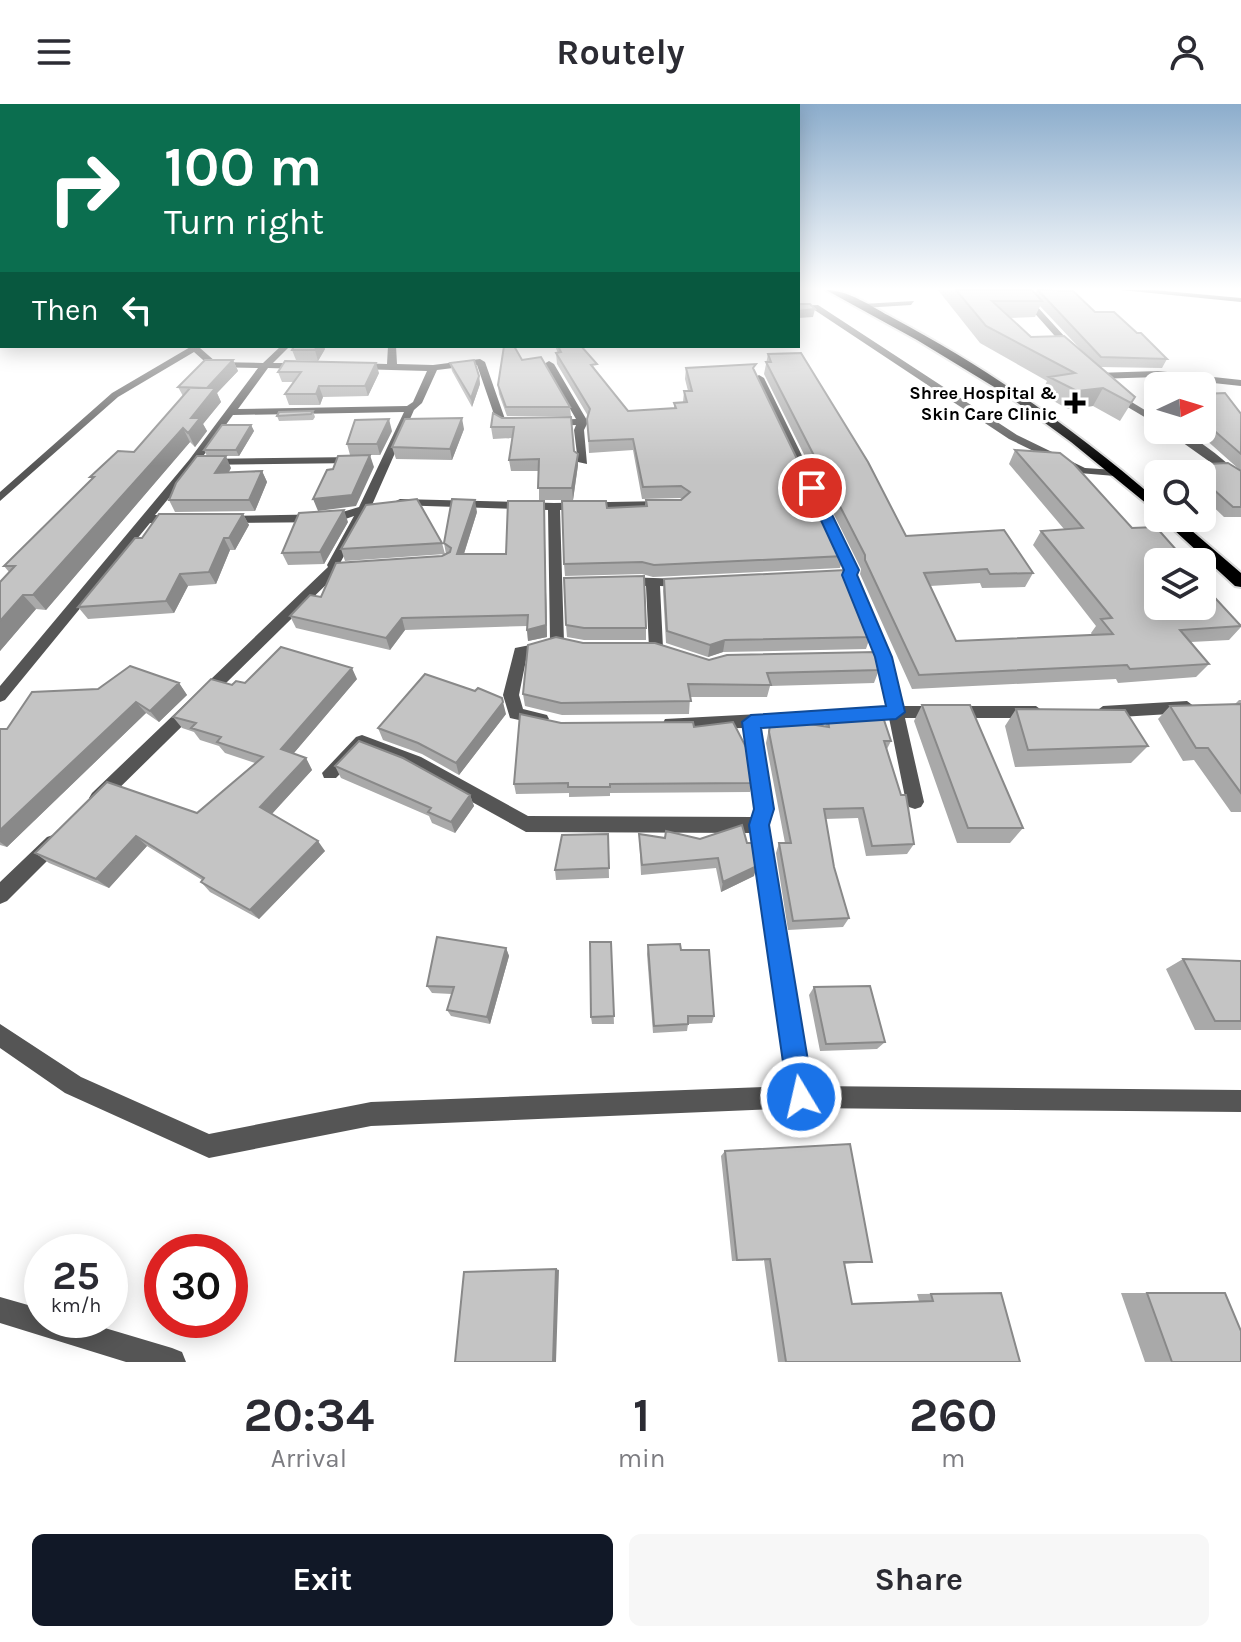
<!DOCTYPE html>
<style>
body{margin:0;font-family:Karla,sans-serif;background:#f7f7f7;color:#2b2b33;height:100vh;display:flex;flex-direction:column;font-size:30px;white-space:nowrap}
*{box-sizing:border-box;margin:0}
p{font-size:26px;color:#7c7c81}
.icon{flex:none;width:44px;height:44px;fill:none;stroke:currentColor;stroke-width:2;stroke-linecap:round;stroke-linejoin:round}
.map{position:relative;height:1258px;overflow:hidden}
.panel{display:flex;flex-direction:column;background:#fff;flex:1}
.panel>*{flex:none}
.hud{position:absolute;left:0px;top:0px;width:800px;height:244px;box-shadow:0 4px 20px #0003;background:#0b6e4f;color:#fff;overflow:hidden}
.needle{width:52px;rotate:86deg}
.fabs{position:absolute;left:1144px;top:268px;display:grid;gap:16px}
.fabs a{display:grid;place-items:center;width:72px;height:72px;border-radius:12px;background:#fff;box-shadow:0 4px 20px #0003;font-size:40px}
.speed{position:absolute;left:24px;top:1130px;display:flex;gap:16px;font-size:40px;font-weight:700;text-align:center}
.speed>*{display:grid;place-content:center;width:104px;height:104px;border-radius:50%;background:#fff;box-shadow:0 4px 20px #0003;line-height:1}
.speed small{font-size:20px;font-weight:400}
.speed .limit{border:12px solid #d22;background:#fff;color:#111}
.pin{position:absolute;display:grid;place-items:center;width:68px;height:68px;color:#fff;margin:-34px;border:4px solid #fff;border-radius:50%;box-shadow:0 2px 8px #0007}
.me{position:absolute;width:88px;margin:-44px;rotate:351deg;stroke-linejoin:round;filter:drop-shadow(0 0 6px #0008)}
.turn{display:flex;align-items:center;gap:28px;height:168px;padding:0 32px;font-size:36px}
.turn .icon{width:104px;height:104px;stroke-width:2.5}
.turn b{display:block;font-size:56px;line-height:68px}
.then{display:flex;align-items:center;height:76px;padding:0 32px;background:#0003;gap:16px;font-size:30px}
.eta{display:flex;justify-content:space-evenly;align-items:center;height:136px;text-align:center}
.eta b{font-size:48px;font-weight:700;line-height:56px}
.action{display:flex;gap:16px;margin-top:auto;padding:16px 32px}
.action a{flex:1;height:92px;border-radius:12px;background:#111827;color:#fff;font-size:32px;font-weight:700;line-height:92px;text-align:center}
.action a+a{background:#f7f7f7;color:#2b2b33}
header{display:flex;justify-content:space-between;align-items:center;height:104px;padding:0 32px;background:#fff;font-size:36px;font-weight:700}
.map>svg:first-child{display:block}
</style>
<header><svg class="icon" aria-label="menu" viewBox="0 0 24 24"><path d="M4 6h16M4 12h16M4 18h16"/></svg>Routely<svg class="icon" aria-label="person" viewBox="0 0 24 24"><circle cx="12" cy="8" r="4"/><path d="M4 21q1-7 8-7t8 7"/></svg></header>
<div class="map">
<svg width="1241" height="1258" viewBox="0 0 1241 1258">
<rect width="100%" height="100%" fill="#fff"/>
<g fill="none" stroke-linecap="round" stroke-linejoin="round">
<defs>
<path id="primary" d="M 826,186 C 849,186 872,203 893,214 C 989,265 1076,326 1158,397 L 1158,409 L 1071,338 L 1004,289 L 917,236 Z
M 1161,414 L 1177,414 L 1241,469 L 1241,483 L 1235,482 Z"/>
</defs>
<use href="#primary" stroke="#dbdbdb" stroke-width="4"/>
<path fill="#555" fill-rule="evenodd" d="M 1014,186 L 1022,186 L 1076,245 L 1076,249 L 1070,249 Z
M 914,197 L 911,201 L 862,204 L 858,202 L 862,200 Z
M 818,201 L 1017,331 L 1085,364 L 1115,366 L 1121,369 L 1115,372 L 1079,369 L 1009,335 L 813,205 L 798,206 L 798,202 Z
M 192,242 L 202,242 L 200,244 L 216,258 L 263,259 L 281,242 L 290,242 L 273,259 L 301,259 L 306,262 L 301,265 L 268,264 L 238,305 L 407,302 L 413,298 L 427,267 L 356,265 L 351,262 L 356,259 L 387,260 L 388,242 L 396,242 L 397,260 L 433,261 L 480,255 L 485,258 L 505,315 L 519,320 L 514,323 L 497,319 L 477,261 L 437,266 L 422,299 L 414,306 L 372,401 L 375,404 L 368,408 L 339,461 L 340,467 L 104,699 L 98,701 L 92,699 L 89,694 L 92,689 L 328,463 L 327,461 L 354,412 L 337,418 L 226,419 L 220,415 L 222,412 L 336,410 L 359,403 L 404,308 L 233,311 L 201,355 L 356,353 L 361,356 L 356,359 L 196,361 L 155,411 L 179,412 L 179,418 L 150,419 L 5,596 L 0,598 L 0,582 L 189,356 L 258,264 L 211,263 L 194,248 L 118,293 L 0,397 L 0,388 L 112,289 Z
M 549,257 L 554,260 L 588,318 L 584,326 L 587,360 L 578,358 L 574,326 L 576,321 L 553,322 L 548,319 L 553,316 L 576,315 L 544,260 Z
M 1158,267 L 1241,276 L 1241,282 L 1158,273 L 1096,275 L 1091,272 L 1096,269 Z
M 759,271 L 764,274 L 858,466 L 856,471 L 891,553 L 902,602 L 1036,602 L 1044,608 L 1036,614 L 905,614 L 924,698 L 921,703 L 915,705 L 909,703 L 906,698 L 889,614 L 760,623 L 773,705 L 768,721 L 811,982 L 1241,986 L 1241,1008 L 801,1004 L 371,1022 L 209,1054 L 65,989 L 0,944 L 0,920 L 81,973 L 209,1030 L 371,998 L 788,982 L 751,729 L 526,728 L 409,663 L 364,645 L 336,674 L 324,674 L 322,669 L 356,633 L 362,631 L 421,653 L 528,712 L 753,713 L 755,705 L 744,624 L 671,625 L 665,623 L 663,619 L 665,615 L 887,603 L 878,558 L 854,559 L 847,554 L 854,549 L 875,548 L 842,471 L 846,466 L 754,274 Z
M 1109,288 L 1115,288 L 1158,314 L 1158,321 L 1109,292 Z
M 1165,326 C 1193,326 1220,354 1241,371 L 1241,380 Z
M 400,395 L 554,399 L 665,397 L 671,401 L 665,405 L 560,406 L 564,538 L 562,542 L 527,551 L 519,591 L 523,605 L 547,611 L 549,615 L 541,621 L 510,614 L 503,591 L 515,544 L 550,537 L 548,406 L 396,401 L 396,397 Z
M 623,473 L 684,475 L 691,479 L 684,483 L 660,482 L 663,544 L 661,548 L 651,548 L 649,544 L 646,482 L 618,480 L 616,477 Z
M 1187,597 L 1195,603 L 1187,609 L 1103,614 L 1095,608 L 1103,602 Z
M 53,731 L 59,733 L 62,739 L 59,745 L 7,797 L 0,800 L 0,778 L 47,733 Z
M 0,1193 L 42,1205 L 42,1216 L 78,1216 L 172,1244 L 182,1248 L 186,1258 L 126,1258 L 0,1219 Z"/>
<path fill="#222" fill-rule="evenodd" d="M 1121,186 L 1154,186 L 1241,194 L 1241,198 Z
M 0,228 L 2,228 L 2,234 L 0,234 Z"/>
<use href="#primary" fill="#000" fill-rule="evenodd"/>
</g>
<path fill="#a9a9a9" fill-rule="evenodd" d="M 0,186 L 2,186 L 2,206 L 0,206 Z
M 938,186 L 1032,186 L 1036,190 L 1037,186 L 1095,208 L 1167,255 L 1162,264 L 1100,263 L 1135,293 L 1120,317 L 1093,302 L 1068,305 L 1041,290 L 1047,277 L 980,239 ZM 1040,202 L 1084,249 L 1031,233 L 1010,214 L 1035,213 Z
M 555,242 L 581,242 L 597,268 L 628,307 L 674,304 L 674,299 L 683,298 L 684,287 L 688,287 L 685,275 L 686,264 L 755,269 L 844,452 L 840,464 L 653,473 L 642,470 L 565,472 L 564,460 L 607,404 L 645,402 L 646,396 L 682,395 L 680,394 L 642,395 L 633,346 L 589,349 L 587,315 L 588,312 L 557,260 L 556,249 L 558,249 Z
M 325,245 L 318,257 L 296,256 L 292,246 Z
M 768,250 L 906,432 L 1033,469 L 1025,483 L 982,484 L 980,479 L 930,482 L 956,537 L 1092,531 L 1091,529 L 1096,522 L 1033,441 L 1041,427 L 1064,425 L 1009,360 L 1015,346 L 1132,424 L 1202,475 L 1209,482 L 1206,485 L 1241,521 L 1241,523 L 1229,536 L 1191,538 L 1209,560 L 1196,573 L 1118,579 L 1116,575 L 912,585 L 860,470 L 861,465 L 764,270 Z
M 233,256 L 238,267 L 217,289 L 221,298 L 203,320 L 207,327 L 195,343 L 190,338 L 46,506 L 36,505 L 0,547 L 0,478 L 9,468 L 4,462 L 92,375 L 90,373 L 134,348 L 183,292 L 178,283 Z
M 522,256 L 570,303 L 571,312 L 507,312 L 499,290 L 498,281 Z
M 450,259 L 479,272 L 480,280 L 472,303 L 452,267 Z
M 278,268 L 379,269 L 368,292 L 323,293 L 320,301 L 289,301 L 285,290 L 294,278 L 282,278 Z
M 1202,290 L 1241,310 L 1241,367 L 1195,326 L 1202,326 Z
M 313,307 L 315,313 L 313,316 L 279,317 L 277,312 Z
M 502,314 L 574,347 L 578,361 L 573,396 L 539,396 L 539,367 L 511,367 L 509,356 L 512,334 L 493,335 L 491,323 Z
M 251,321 L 254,327 L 239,352 L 207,352 L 204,346 Z
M 464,325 L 452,356 L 396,355 L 392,343 Z
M 392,327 L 380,351 L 350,351 L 347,340 Z
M 1187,361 L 1241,367 L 1241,413 L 1224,413 L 1202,392 L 1202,370 L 1181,370 Z
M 231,364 L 229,368 L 262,367 L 267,378 L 255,407 L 175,408 L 169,396 Z
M 544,397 L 547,533 L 528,537 L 527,522 L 405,526 L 390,546 L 296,524 L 290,512 L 321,493 L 442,452 L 446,450 L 444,439 L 477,408 L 464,450 L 506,450 Z
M 243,410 L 249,421 L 235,446 L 230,446 L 216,480 L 188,482 L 174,509 L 88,515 L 78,503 L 142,434 Z
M 348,418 L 324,460 L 288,461 L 282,449 Z
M 442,439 L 445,450 L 345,457 L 341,445 Z
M 664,475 L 870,533 L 866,545 L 723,548 L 708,553 L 666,539 L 663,487 Z
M 566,521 L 646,524 L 646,536 L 584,536 L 567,533 Z
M 583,539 L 709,556 L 879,566 L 874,579 L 770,582 L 767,593 L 690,593 L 689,610 L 562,611 L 525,602 L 523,590 Z
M 357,575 L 293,650 L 306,654 L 312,666 L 272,710 L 325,747 L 259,815 L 210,788 L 201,778 L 202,776 L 147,742 L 109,784 L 49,759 L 35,749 L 197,709 L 255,659 L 225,649 L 219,642 L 200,636 L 194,628 L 182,624 L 173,613 L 232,581 Z
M 179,579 L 187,591 L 159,618 L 146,609 L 7,743 L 0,741 L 0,625 L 7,625 L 98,585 Z
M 1239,596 L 1241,596 L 1241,708 L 1231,708 L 1194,656 L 1183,657 L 1158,615 L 1170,602 L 1235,600 Z
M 922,601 L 1023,724 L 1010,739 L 957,739 L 914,617 Z
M 1016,605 L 1148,642 L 1131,659 L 1015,663 L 1005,622 Z
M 506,610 L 459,671 L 422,650 L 383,636 L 378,624 Z
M 771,614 L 825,622 L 828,616 L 891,637 L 887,645 L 914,740 L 907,750 L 866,752 L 858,714 L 825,715 L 834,763 L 849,814 L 843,823 L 788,826 L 776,749 L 779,739 L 785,739 L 766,639 Z
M 561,619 L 694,623 L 752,679 L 750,688 L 610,689 L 610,692 L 569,693 L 569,689 L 516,690 L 514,680 Z
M 335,662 L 470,691 L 474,702 L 455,729 L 432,719 L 429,712 L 341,674 Z
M 666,727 L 754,772 L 721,788 L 716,764 L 641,771 L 639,730 L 665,734 Z
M 608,730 L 609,774 L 556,776 L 555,766 Z
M 611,838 L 614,920 L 592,920 L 591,913 Z
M 648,841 L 714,912 L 712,919 L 688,920 L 687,927 L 653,929 L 647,850 Z
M 506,844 L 509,852 L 490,920 L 451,912 L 447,906 L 452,890 L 432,889 L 427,882 Z
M 1183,855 L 1241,857 L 1241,926 L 1195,926 L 1166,865 Z
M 814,883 L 885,938 L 877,945 L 820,947 L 809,891 Z
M 725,1047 L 872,1158 L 844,1160 L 852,1199 L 919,1197 L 917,1190 L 1001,1189 L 1020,1258 L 778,1258 L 764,1156 L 732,1157 L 721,1052 Z
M 1121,1189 L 1225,1189 L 1241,1258 L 1145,1258 Z"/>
<path fill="#898989" d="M 815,205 L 813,213 L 798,214 L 798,207 Z
M 317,242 L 324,242 L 325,245 L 318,257 L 315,246 Z
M 233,256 L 238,267 L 217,289 L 221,298 L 203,320 L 207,327 L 195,343 L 188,329 L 191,314 L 207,284 Z
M 376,259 L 379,269 L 368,292 L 365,282 Z
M 479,272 L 480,280 L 472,303 L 471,294 Z
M 319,282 L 323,293 L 320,301 L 316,290 Z
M 1103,284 L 1093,302 L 1068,305 L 1077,287 Z
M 462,314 L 464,325 L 452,356 L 450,345 Z
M 389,315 L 392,327 L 380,351 L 377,340 Z
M 251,321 L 254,327 L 239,352 L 236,346 Z
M 183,324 L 190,338 L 46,506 L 33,491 Z
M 578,350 L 578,361 L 573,396 L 572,384 Z
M 370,351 L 374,363 L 356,402 L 318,407 L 313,395 Z
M 226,352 L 231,364 L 221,381 L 215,369 Z
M 262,367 L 267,378 L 255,407 L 249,396 Z
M 475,396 L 477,408 L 460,462 L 457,450 Z
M 544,397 L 547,533 L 528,537 L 527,526 Z
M 344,406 L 348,418 L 324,460 L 320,448 Z
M 243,410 L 249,421 L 235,446 L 229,434 Z
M 224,434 L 230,446 L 216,480 L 209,468 Z
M 180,470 L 188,482 L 174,509 L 166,497 Z
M 23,491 L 36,505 L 0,547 L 0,517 Z
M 402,514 L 405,526 L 390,546 L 386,534 Z
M 725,536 L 723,548 L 708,553 L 710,541 Z
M 352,564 L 357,575 L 288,656 L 281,645 Z
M 179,579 L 187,591 L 159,618 L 150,607 Z
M 136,598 L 146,609 L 7,743 L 0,738 L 0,726 Z
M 503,598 L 506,610 L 459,671 L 456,659 Z
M 306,654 L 312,666 L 268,714 L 260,703 Z
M 470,691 L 474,702 L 455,729 L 451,718 Z
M 136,732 L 147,742 L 109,784 L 96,775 Z
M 318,737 L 325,747 L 259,815 L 250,806 Z
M 757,762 L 754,772 L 721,788 L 723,778 Z
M 506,844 L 509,852 L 490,920 L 487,913 Z
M 556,1165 L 559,1166 L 556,1258 L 553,1258 Z"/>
<path fill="#c4c4c4" stroke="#898989" stroke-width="2" d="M 956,186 L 1032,186 L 1042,197 L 992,197 L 1031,233 L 1064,232 L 1135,293 L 1131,299 L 1103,284 L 1077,287 L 1049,273 L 1075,269 L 986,222 Z
M 1038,186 L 1073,187 L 1095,208 L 1114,208 L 1137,229 L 1141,229 L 1167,255 L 1101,253 Z
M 798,200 L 810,200 L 815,205 L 798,207 Z
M 294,242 L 317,242 L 315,246 L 292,246 Z
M 504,242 L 514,242 L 522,256 L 541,253 L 570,303 L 506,303 L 498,281 Z
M 558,242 L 581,242 L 597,260 L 591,261 L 628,307 L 676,304 L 674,299 L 687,298 L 684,287 L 692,287 L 686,264 L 756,260 L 753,264 L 844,452 L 654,461 L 642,458 L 564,460 L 562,397 L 606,397 L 607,404 L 647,402 L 646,396 L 681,396 L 690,388 L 681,382 L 643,383 L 633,335 L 589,337 L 587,315 L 590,305 L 556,249 L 561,248 Z
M 801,249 L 868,358 L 906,432 L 1004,426 L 1033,469 L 990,470 L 987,465 L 924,469 L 956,537 L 1113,530 L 1101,515 L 1112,514 L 1041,427 L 1083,424 L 1015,346 L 1060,349 L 1074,360 L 1132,424 L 1156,423 L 1187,458 L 1158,458 L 1158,502 L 1202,502 L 1202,475 L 1209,482 L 1204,482 L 1241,522 L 1180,526 L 1209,560 L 1130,565 L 1127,561 L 919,571 L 865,456 L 865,451 L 766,258 L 771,258 L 768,250 Z
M 205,256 L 233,256 L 207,284 L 178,283 Z
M 474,256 L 479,272 L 471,294 L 450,259 Z
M 285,257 L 376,259 L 365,282 L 319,282 L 316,290 L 285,290 L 301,268 L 278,268 Z
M 190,284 L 215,284 L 191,314 L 200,314 L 188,329 L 183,324 L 33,491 L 23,491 L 0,517 L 0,478 L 15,462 L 4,462 L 94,373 L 90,373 L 118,347 L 134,348 Z
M 1225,289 L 1241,310 L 1241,350 L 1202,316 L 1202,290 Z
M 313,307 L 311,310 L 277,312 L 279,308 Z
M 493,309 L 502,314 L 571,313 L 574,347 L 578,350 L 572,384 L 538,384 L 539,355 L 509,356 L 514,323 L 491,323 Z
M 462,314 L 450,345 L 392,343 L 405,315 Z
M 389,315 L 377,340 L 347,340 L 355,316 Z
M 222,321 L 251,321 L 236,346 L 204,346 Z
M 370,351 L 352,391 L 313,395 L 327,366 L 333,365 L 338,352 Z
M 197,352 L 226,352 L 215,369 L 262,367 L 249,396 L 169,396 L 176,379 Z
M 1228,359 L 1241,367 L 1241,403 L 1233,403 L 1202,375 L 1202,370 L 1196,370 L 1187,361 Z
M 417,395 L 442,439 L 341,445 L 366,401 Z
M 452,395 L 475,396 L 457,450 L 506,450 L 508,397 L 544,397 L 546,521 L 527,526 L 528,511 L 402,514 L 386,534 L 290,512 L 310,491 L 321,493 L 336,459 L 442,452 L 450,448 L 451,444 L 444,439 Z
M 344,406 L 320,448 L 282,449 L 299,409 Z
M 159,410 L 243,410 L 229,434 L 224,434 L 209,468 L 180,470 L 166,497 L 78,503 L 135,434 L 142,434 Z
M 846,466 L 864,508 L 870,533 L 725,536 L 710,541 L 667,527 L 664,475 Z
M 644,472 L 646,524 L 584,524 L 566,521 L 564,474 Z
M 556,533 L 583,539 L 655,539 L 709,556 L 727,551 L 875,548 L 879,566 L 767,569 L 771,581 L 688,580 L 691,597 L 561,599 L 523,590 L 528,541 Z
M 281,543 L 352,564 L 281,645 L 306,654 L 260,703 L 318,737 L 250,806 L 201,778 L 204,774 L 136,732 L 96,775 L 35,749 L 107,678 L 197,709 L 263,653 L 217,638 L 221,633 L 191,624 L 196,619 L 173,613 L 211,575 L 232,581 L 236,577 L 245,579 Z
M 130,562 L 179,579 L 150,607 L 136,598 L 0,726 L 0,625 L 7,625 L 32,588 L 98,585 Z
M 425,570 L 475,587 L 478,584 L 502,594 L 503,598 L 456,659 L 418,639 L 378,624 Z
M 1241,600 L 1241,689 L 1208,644 L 1196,644 L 1170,602 Z
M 922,601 L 970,601 L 1023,724 L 968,724 Z
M 1016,605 L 1125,606 L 1148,642 L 1028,646 Z
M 520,610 L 561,619 L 693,618 L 694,623 L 733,618 L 748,647 L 752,679 L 610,680 L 610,683 L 568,683 L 568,679 L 514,680 Z
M 771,614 L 829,623 L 828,616 L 884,616 L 891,637 L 884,637 L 901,691 L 906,691 L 914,740 L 872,742 L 863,704 L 824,705 L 834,763 L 849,814 L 793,817 L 779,739 L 791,739 L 769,628 Z
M 359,637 L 403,654 L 470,691 L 451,718 L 428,708 L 431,704 L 335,662 Z
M 742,721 L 747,739 L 754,739 L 757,762 L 723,778 L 718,754 L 642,761 L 639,730 L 665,734 L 666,727 L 700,735 Z
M 608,730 L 609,764 L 555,766 L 562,731 Z
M 437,833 L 506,844 L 487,913 L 447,906 L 454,883 L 427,882 Z
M 590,838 L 611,838 L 614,912 L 591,913 Z
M 680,840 L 681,846 L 709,846 L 714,912 L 688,912 L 688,920 L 654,922 L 648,841 Z
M 1183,855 L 1241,857 L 1241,917 L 1215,917 Z
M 870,882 L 885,938 L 826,940 L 814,883 Z
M 850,1040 L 872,1158 L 844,1158 L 852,1200 L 933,1197 L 931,1190 L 1001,1189 L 1020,1258 L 786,1258 L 770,1155 L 737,1156 L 725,1047 Z
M 556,1165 L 553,1258 L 455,1258 L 464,1168 Z
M 1147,1189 L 1225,1189 L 1241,1227 L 1241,1258 L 1172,1258 Z"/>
<linearGradient id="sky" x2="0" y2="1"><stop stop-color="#8cadcc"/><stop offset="0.51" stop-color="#fff"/><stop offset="1" stop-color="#fff" stop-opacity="0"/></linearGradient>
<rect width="1241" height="362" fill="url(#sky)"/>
<path fill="#1a73e8" stroke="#114b97" stroke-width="2" d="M 812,380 L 819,384 L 859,466 L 857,471 L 892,553 L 905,608 L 896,615 L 761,624 L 774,705 L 769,721 L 814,993 L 810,1002 L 801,1006 L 792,1002 L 788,993 L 749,721 L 754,705 L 742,618 L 751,611 L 886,602 L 875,553 L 842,471 L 844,466 L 806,384 Z"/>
<path fill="#000" stroke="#fff" stroke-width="3" d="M1071 287h8v8h8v8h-8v8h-8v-8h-8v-8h8z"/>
<g text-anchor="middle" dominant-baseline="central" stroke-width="6" stroke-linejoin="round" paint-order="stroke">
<g font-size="18" font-weight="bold" fill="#000" stroke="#fff" text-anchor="end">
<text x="1057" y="289">Shree Hospital &amp;<tspan x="1057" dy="21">Skin Care Clinic</tspan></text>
</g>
</g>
</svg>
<div class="fabs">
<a><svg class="needle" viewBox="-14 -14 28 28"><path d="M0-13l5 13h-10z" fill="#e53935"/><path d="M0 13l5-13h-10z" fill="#7c7c81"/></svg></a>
<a><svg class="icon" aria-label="search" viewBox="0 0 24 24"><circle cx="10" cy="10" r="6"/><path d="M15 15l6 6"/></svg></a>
<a><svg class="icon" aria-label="layers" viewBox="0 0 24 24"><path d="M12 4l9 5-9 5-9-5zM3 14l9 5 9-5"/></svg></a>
</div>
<div class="speed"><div>25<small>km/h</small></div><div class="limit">30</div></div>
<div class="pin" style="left:812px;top:384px;background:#d93025"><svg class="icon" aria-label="arrive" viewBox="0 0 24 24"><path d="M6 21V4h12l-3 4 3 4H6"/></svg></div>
<svg class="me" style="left:801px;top:993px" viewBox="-20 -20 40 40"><circle r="17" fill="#1a73e8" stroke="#fff" stroke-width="3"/><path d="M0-11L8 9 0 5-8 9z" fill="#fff"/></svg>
<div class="hud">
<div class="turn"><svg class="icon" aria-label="right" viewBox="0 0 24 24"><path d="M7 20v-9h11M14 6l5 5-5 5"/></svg><div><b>100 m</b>Turn right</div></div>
<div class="then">Then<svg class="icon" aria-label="left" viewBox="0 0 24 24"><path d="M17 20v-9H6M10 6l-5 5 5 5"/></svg></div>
</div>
</div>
<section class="panel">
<div class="eta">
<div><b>20:34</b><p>Arrival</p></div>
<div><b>1</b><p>min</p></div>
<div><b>260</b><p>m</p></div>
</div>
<div class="action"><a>Exit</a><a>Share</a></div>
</section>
